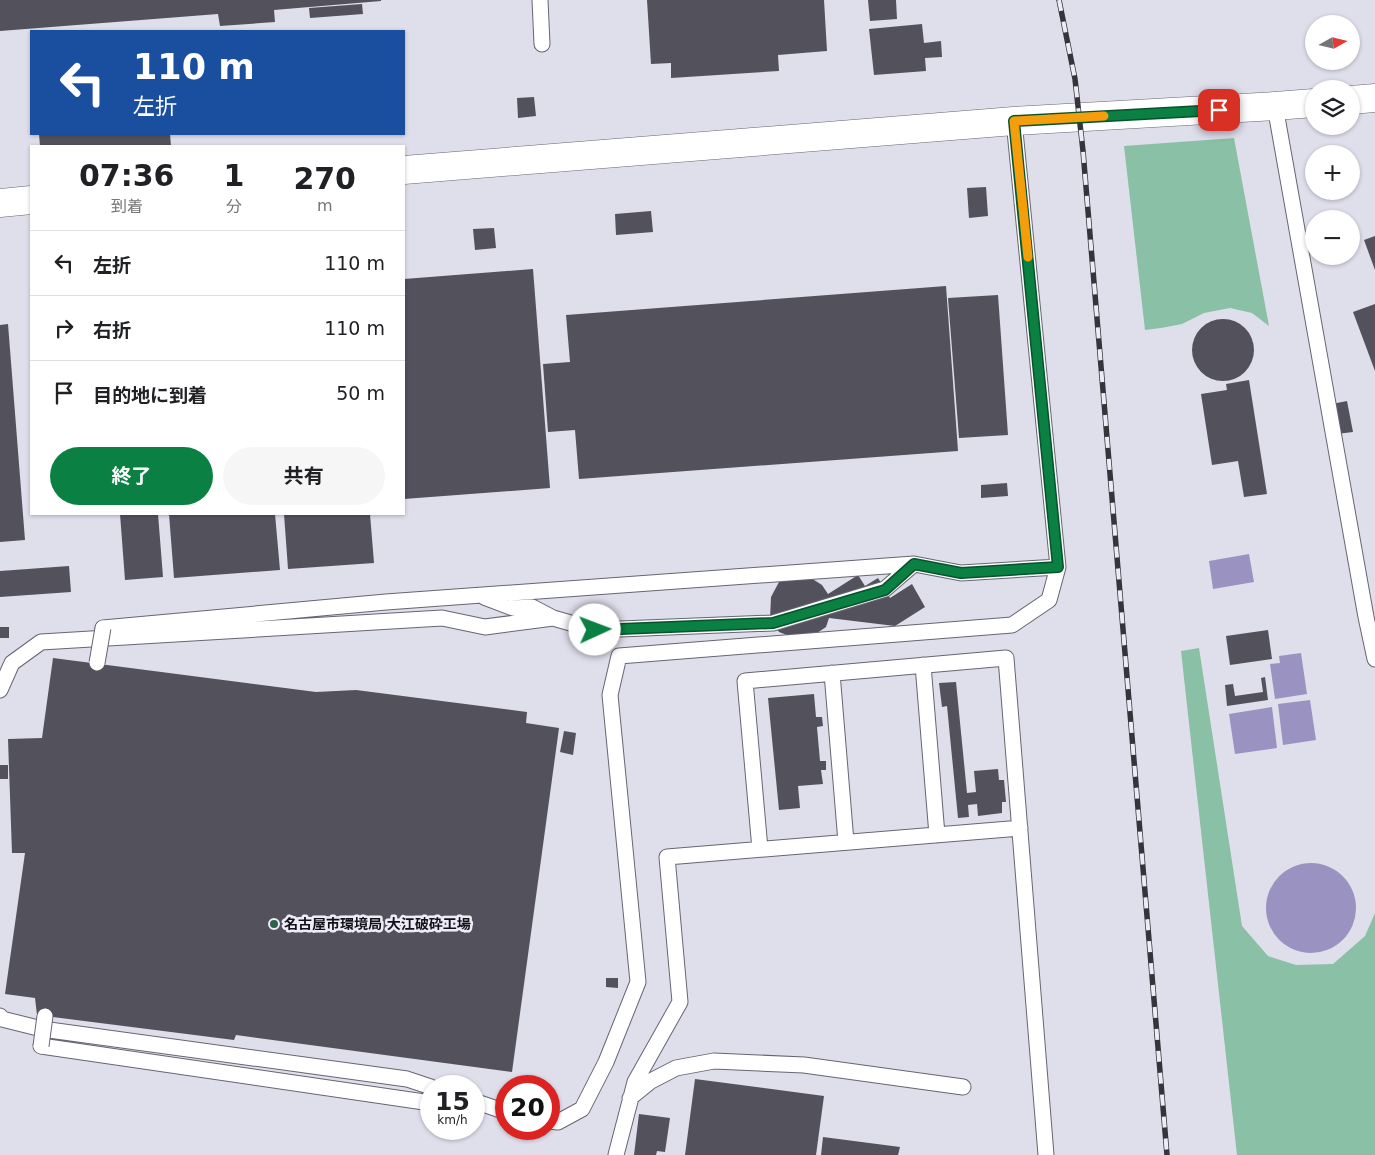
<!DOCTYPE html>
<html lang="ja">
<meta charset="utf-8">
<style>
body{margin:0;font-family:"DejaVu Sans","Noto Sans JP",sans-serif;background:#f6f6f6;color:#202124;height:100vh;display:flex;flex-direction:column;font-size:19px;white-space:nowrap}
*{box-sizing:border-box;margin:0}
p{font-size:16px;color:#757577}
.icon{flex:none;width:28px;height:28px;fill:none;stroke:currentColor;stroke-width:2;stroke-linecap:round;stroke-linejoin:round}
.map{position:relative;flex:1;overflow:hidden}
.sheet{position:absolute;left:30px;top:145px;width:375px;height:370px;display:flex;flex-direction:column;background:#fff;border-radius:0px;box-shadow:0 1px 4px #0004}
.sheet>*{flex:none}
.hud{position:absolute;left:30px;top:30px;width:375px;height:105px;border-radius:0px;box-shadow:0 1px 4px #0004;background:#1a4fa0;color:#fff;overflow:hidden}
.needle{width:32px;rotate:82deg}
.fabs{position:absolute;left:1305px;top:15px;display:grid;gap:10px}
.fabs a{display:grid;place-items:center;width:55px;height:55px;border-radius:50%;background:#fff;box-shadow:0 1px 4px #0004;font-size:25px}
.speed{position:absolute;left:420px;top:1075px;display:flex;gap:10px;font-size:25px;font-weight:700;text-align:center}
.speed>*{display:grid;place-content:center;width:65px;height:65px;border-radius:50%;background:#fff;box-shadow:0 1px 4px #0004;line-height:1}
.speed small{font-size:12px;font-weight:400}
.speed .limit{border:8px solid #d22;background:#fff;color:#111}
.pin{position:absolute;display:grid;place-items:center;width:42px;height:42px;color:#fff;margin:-21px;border-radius:10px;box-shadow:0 2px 8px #0006}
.me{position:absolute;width:55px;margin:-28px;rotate:88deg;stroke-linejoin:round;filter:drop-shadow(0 0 4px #0008)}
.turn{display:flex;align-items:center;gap:18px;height:105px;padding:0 20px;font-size:22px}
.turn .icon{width:65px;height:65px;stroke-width:2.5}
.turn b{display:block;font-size:35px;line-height:42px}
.eta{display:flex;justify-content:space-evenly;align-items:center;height:85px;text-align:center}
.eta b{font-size:30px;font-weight:700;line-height:35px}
.cta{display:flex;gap:10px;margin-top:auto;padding:10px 20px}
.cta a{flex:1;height:58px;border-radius:30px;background:#0b8043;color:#fff;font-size:20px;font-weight:700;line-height:58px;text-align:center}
.cta a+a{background:#f6f6f6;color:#202124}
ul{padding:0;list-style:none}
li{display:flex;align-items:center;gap:15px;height:65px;padding:0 20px;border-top:1px solid #e0e0e0}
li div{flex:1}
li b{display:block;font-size:19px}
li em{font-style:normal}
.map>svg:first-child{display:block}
</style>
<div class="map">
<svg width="1375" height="1155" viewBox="0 0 1375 1155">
<rect width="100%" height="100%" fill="#dfdeeb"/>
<path fill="#8ac0a6" d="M 1234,138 L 1269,326 L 1252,313 L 1230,308 L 1204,313 L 1182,324 L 1161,328 L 1145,330 L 1124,146 Z
M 1199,648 L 1242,926 L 1268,956 L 1296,965 L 1333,964 L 1365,936 L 1375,913 L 1375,1155 L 1237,1155 L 1181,651 Z"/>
<path fill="#9a93c2" d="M 1249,554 L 1254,582 L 1213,589 L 1209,561 Z
M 1301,653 L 1307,694 L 1275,699 L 1270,664 L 1280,663 L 1279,656 Z
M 1310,700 L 1316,740 L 1283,745 L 1278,704 Z
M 1272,707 L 1277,748 L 1235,754 L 1229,714 Z
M1266 908a45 45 0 1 1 90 0a45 45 0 1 1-90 0Z"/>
<path fill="#53515c" d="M 0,0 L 381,0 L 381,1 L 274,10 L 275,22 L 220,26 L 218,14 L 0,31 Z
M 647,0 L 824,0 L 827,51 L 778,55 L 779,71 L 671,78 L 671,63 L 651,64 Z
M 868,0 L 896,0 L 897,19 L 870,21 Z
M 362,4 L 363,14 L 310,18 L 309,8 Z
M 922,24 L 924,43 L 941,41 L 942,57 L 925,58 L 926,71 L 874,75 L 869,29 Z
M 534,97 L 536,116 L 518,118 L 517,98 Z
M 39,134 L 170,134 L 171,146 L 40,146 Z
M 986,187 L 988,216 L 969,218 L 967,188 Z
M 651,211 L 653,232 L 616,235 L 615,214 Z
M 494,228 L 496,248 L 475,250 L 473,229 Z
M 1375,236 L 1375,270 L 1364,240 Z
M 533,269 L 550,488 L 404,499 L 404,279 Z
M 946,286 L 958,451 L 579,479 L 575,430 L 548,432 L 543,364 L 570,362 L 566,315 Z
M 998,295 L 1008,435 L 959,438 L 948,298 Z
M 1375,304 L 1375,371 L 1353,312 Z
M1192 350a31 31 0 1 1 62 0a31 31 0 1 1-62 0Z
M 8,324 L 25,540 L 0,542 L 0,325 Z
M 1249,380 L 1267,494 L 1244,497 L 1238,461 L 1212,465 L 1201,394 L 1227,390 L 1226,384 Z
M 1347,401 L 1353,432 L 1337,434 L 1332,404 Z
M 1007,483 L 1008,496 L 981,498 L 981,485 Z
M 120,514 L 158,514 L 163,577 L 125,580 Z
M 169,514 L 275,514 L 280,570 L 174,578 Z
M 284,514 L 370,514 L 374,563 L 288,569 Z
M 69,566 L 71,592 L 0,597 L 0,571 Z
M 858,575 L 865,586 L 878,578 L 890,598 L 912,584 L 925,607 L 895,626 L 829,618 L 826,627 L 814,635 L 795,638 L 779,632 L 770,619 L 771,597 L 779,582 L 794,577 L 811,578 L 822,585 L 828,594 Z
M 0,627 L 9,627 L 9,638 L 0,638 Z
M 1268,630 L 1272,659 L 1230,665 L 1226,636 Z
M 53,658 L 316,692 L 356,690 L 527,712 L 526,723 L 559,728 L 512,1072 L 236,1035 L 234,1040 L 37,1015 L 35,998 L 5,994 L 25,853 L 12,853 L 8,739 L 42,738 Z
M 1265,677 L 1268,700 L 1227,706 L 1225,685 L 1233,684 L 1235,696 L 1263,692 L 1261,678 Z
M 956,682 L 967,793 L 976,792 L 974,771 L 998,769 L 999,780 L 1004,780 L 1006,802 L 1002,802 L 1002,813 L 978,816 L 977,804 L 968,805 L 969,817 L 958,818 L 947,706 L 942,707 L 939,683 Z
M 814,694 L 816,717 L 822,717 L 823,726 L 817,727 L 820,761 L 826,761 L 826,770 L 821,770 L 823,784 L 798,786 L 800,808 L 779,810 L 768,698 Z
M 564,731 L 576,733 L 573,755 L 560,752 Z
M 0,765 L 8,765 L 8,779 L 0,779 Z
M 606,978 L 618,978 L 618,988 L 606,987 Z
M 695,1079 L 824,1096 L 816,1155 L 685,1155 Z
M 639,1114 L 670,1118 L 665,1152 L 657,1151 L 656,1155 L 634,1155 Z
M 823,1137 L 900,1147 L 898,1155 L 821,1155 Z"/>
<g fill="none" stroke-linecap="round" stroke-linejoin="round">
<defs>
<path id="service" d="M 540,0 L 542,44
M 1275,106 L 1366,617 L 1375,659
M 484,597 L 513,608 L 532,607 L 553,618
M 103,628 L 386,602 L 914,564 L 961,573 L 1058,567
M 923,665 L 937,835
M 832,673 L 846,842
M 0,690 L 12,663 L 41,642 L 442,618 L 485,627 L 553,618 L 595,630 L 773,623 L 885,589 L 914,564
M 760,849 L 745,681 L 1006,658 L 1046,1155
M 0,1016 L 2,1019 L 42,1029 L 407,1079 L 431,1087
M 41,1046 L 431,1103
M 630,1098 L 651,1081 L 676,1068 L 714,1061 L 804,1065 L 963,1087
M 474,1101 L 506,1112
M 549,1121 L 558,1122 L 582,1109 L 606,1062 L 638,982 L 610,695 L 619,656 L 1012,625 L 1049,600 L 1058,567 L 1014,121
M 616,1155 L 635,1082 L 680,1002 L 667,857 L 1020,828"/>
<path id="tertiary" d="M 1351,100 L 1375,98
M 404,170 L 1014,121 L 1275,106 L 1314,103
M 0,203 L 31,200"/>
</defs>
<use href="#service" stroke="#676571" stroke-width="17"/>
<use href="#tertiary" stroke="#676571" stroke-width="29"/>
<use href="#service" stroke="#fff" stroke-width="15"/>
<use href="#tertiary" stroke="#fff" stroke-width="28"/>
<defs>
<path id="rail" d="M 1059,0 L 1075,79 L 1083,151 L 1167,1155"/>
</defs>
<use href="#rail" stroke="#35343a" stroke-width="5.5"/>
<use href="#rail" stroke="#ecebf8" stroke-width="4" stroke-dasharray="11" stroke-linecap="butt"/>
<defs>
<path id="service-bridge" d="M 97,663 L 103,628
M 41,1046 L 45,1016"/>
</defs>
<use href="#service-bridge" stroke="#676571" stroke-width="17" stroke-linecap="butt"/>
<use href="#service-bridge" stroke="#fff" stroke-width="15"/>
</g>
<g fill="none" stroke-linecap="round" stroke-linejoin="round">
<defs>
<path id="route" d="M 595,630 L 773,623 L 885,590 L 914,564 L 961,573 L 1058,567 L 1014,121 L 1219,110"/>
</defs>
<use href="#route" stroke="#07532c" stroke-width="12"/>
<use href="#route" stroke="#0b8043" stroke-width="9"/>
<path stroke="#f59e0b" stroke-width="9" d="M 1028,257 L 1014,121 L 1104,116"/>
</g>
<circle fill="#2a624a" stroke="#ecebf8" stroke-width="2" cx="274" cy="924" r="5"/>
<g text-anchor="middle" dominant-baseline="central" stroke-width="5" stroke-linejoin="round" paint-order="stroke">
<g font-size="14" font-weight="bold" fill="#121116" stroke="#ecebf8" text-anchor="start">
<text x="284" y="924">名古屋市環境局 大江破砕工場</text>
</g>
</g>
</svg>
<div class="fabs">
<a><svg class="needle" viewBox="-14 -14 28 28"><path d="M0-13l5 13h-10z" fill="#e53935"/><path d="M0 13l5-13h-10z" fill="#757577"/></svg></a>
<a><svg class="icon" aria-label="layers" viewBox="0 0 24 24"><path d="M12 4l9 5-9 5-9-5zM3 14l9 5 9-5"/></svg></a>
<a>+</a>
<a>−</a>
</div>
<div class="speed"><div>15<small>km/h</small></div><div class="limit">20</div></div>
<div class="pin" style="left:1219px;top:110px;background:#d93025"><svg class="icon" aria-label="arrive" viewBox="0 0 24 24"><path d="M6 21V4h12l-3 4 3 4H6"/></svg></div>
<svg class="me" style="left:595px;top:630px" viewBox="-20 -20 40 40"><circle r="19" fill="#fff"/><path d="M0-13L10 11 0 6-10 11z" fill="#0b8043"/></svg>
<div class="hud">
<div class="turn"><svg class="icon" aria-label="left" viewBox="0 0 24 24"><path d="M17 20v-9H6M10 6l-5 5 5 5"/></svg><div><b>110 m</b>左折</div></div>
</div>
<section class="sheet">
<div class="eta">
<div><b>07:36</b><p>到着</p></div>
<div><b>1</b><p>分</p></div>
<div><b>270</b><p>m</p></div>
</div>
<ul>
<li><svg class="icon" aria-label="left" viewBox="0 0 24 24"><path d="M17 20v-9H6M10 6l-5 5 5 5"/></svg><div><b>左折</b></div><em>110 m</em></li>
<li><svg class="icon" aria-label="right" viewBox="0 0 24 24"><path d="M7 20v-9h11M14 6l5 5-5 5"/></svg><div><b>右折</b></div><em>110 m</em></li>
<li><svg class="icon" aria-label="arrive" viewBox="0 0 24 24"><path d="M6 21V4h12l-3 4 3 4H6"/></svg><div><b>目的地に到着</b></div><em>50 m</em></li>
</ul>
<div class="cta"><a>終了</a><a>共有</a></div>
</section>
</div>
